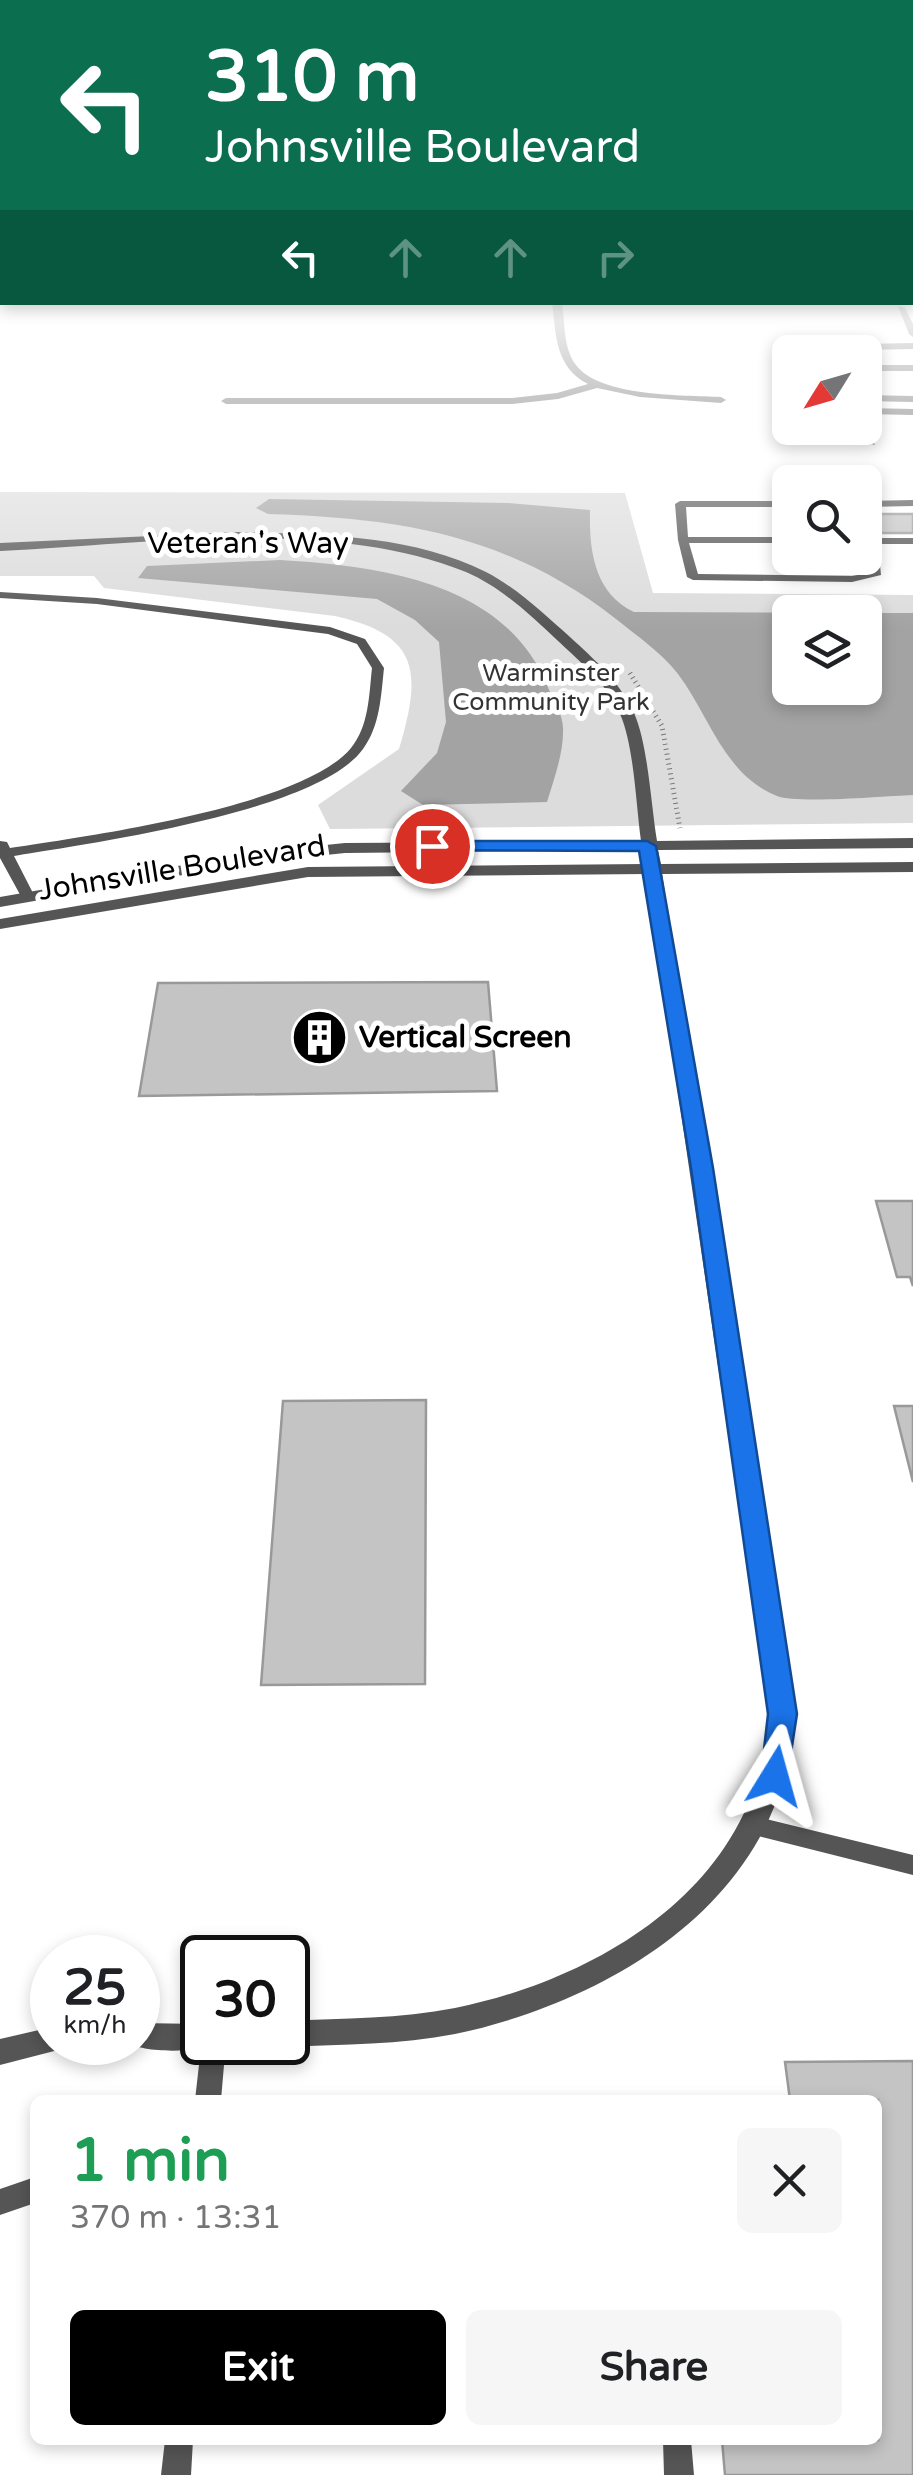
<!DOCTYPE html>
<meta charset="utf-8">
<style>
body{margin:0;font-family:"Varela Round",sans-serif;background:#f6f6f6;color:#202124;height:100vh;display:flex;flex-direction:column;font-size:38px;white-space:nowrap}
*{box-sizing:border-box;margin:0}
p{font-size:32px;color:#757577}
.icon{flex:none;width:55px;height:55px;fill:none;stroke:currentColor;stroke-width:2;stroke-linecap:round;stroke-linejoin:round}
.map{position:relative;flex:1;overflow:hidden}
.details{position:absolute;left:30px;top:2095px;width:852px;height:350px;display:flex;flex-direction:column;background:#fff;border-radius:15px;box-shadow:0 5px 15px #0003}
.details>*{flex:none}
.banner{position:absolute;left:0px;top:0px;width:915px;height:305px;box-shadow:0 5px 15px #0003;background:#0b6e4f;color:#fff;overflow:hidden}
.needle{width:65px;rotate:233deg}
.buttons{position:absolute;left:772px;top:335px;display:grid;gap:20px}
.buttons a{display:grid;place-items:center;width:110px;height:110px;border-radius:15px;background:#fff;box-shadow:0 5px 15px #0003;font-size:50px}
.speed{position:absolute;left:30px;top:1935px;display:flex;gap:20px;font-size:50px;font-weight:700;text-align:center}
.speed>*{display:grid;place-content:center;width:130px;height:130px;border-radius:50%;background:#fff;box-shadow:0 5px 15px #0003;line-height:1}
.speed small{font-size:25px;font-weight:400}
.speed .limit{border:5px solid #111;border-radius:15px;background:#fff;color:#111}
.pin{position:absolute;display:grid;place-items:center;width:85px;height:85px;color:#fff;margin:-42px;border:5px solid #fff;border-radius:50%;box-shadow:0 2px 10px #0007}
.me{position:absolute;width:110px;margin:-55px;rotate:8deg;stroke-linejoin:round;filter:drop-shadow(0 0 8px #0008)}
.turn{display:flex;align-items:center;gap:35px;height:210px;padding:0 40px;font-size:45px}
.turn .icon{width:130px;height:130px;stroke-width:2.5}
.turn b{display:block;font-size:70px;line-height:85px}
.lanes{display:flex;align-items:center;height:95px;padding:0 40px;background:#0003;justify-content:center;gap:50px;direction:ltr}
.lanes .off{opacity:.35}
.round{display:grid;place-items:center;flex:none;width:105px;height:105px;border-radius:15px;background:#f6f6f6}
.summary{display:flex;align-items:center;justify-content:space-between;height:170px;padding:0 40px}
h1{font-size:60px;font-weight:700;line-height:75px;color:#1e9e55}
.cta{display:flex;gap:20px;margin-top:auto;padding:20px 40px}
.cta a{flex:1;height:115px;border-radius:15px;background:#000;color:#fff;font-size:40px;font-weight:700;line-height:115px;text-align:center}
.cta a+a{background:#f6f6f6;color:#202124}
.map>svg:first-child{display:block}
</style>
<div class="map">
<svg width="913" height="2475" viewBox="0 0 913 2475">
<rect width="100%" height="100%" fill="#fff"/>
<path fill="#dcdcdc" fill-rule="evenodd" d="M 0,492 L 625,493 L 653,593 L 913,595 L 913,823 L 330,829 L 318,805 L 399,749 C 422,672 420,635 335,616 L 104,588 L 94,576 L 0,576 ZM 790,612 L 865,612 L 865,688 L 790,688 Z"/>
<path fill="#a3a3a3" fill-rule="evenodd" d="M 269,499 L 508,503 L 590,510 C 589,550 594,593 634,612 L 913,613 L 913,795 C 885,796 798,804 777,796 C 724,775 709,715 678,674 C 661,652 637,636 616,619 C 508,535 401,518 268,514 L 256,508 ZM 790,612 L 865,612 L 865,688 L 790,688 Z
M 280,560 C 378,566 504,581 547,685 C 552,698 563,714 563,728 C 564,752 554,779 547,802 L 423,805 L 401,791 L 437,753 L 446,722 L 439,642 L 415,620 L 377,599 L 138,578 L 147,566 Z"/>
<path fill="#c4c4c4" stroke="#999" stroke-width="2.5" d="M 865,514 L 913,514 L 913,533 L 865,533 Z
M 488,982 L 497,1091 L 139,1096 L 158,983 Z
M 876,1201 L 913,1201 L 913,1286 L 910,1277 L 897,1277 Z
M 426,1400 L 425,1684 L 261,1685 L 283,1401 Z
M 894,1406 L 913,1406 L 913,1482 Z
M 913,2061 L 913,2475 L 725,2475 L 722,2440 L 878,2440 L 878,2100 L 790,2100 L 785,2062 Z"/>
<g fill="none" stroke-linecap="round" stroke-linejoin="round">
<path stroke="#777" stroke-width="5" stroke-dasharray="1 4" stroke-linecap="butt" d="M 630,673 L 662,726 L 680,828"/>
<path fill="#555" fill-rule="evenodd" d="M 898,306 L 905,308 L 913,324 L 913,337 L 909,334 Z
M 913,343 L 913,349 L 810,351 L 805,348 L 810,345 Z
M 865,365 L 913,365 L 913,371 L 865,371 Z
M 865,395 L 913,396 L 913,402 L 865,401 Z
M 865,408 L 913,409 L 913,415 L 865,414 Z
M 865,425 L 869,428 L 875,445 L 866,443 L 859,428 Z
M 913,500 L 913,506 L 865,507 L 865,501 Z
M 680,501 L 790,501 L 790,507 L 686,507 L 688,537 L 790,537 L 790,543 L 689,543 L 698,574 L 852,576 L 869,573 L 865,538 L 913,538 L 913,544 L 878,544 L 881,575 L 852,582 L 693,580 L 687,577 L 678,540 L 675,504 Z
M 0,592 L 97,598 L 330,627 L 365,639 L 384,668 C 381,696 380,726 363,749 C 318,812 92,843 14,856 L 35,897 L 33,900 L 23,900 L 0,858 L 0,841 L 7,842 L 10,848 C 88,836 302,807 351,748 C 369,726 369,695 372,668 L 357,644 L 328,634 L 97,604 L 0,598 Z
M 754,1816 L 913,1855 L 913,1875 L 746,1833 L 742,1826 L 746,1819 Z
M 202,2038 L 202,2042 L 226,2042 L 221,2100 L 195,2100 Z
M 35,2177 L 35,2203 L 0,2215 L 0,2189 Z
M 165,2440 L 193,2440 L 191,2475 L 161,2475 Z
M 663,2440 L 691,2440 L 694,2475 L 664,2475 Z"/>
<path fill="#555" fill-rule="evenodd" d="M 912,282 L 913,282 L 913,287 L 912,287 Z
M 552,302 L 562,302 C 565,322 563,348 576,365 C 600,397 683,395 721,397 L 726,400 L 721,403 L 640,397 L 597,388 L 558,399 L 512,404 L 226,404 L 221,401 L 226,398 L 512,398 L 557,393 L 588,384 C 555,367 556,335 552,302 Z
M 238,532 C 319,534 411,534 486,572 C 517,588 544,614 570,637 C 594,659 620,682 634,713 C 648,744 651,805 657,841 L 913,838 L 913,848 L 658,850 L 661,864 L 913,862 L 913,872 L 662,874 L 795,1714 C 792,1734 791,1755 785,1774 C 747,1921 593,2005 455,2034 C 400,2045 343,2044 288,2047 L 278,2042 L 288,2042 L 288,2021 C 343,2018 400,2019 455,2008 C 564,1986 685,1926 739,1823 C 758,1789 763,1752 769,1714 L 646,874 L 308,877 L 0,929 L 0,919 L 308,867 L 645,864 L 642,850 L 345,853 L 258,862 L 0,907 L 0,897 L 258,852 L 345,843 L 641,841 C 636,805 634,745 620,714 C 607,683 580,662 557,640 C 529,614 501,587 466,572 C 330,517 144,544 0,551 L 0,543 Z
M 138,2023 L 202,2024 L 202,2042 L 214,2042 C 201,2054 141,2053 127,2042 L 138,2042 Z
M 52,2027 L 52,2042 L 65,2042 L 62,2049 L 0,2065 L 0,2039 Z"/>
</g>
<linearGradient id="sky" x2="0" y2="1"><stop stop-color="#8cadcc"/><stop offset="0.45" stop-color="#fff"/><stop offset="1" stop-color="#fff" stop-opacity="0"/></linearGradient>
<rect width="913" height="629" fill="url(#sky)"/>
<path fill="#1a73e8" stroke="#114b97" stroke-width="2.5" d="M 432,841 L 647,841 L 656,846 L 713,1168 L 797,1714 L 786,1785 L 765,1785 L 761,1776 L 768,1714 L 691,1168 L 639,851 L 426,850 L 424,846 Z"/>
<defs>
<symbol id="building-disc" viewBox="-11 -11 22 22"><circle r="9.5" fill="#000" stroke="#fff"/><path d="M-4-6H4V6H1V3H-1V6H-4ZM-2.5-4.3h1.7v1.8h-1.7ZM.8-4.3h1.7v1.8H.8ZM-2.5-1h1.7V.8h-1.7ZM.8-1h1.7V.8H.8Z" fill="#fff"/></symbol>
</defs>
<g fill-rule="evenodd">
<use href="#building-disc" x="288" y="1006" width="63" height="63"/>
</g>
<g text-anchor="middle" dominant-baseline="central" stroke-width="10" stroke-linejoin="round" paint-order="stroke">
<g font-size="25" fill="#333" stroke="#fff">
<text x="551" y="673">Warminster<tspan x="551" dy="29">Community Park</tspan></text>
</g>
<g font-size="30" fill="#000" stroke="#fff">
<text x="248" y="543">Veteran's Way</text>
<text transform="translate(182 868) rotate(-9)">Johnsville Boulevard</text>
</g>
<g font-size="30" font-weight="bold" fill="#000" stroke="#fff" text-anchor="start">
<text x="359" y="1037">Vertical Screen</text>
</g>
</g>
</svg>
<div class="buttons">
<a><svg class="needle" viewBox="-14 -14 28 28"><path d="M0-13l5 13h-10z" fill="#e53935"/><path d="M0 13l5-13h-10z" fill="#757577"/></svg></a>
<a><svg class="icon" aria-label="search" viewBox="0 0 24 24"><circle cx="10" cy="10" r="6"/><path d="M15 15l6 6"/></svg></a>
<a><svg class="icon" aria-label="layers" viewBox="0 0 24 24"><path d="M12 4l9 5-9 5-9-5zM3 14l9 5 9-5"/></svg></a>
</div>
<div class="speed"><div>25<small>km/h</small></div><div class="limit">30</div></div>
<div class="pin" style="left:432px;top:846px;background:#d93025"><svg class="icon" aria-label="arrive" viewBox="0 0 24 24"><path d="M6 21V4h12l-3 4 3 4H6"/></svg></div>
<svg class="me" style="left:775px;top:1776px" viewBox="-20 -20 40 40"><path d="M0-17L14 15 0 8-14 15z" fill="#1a73e8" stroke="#fff" stroke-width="4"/></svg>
<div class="banner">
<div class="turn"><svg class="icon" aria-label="left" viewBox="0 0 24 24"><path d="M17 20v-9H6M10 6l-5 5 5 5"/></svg><div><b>310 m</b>Johnsville Boulevard</div></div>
<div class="lanes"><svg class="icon" aria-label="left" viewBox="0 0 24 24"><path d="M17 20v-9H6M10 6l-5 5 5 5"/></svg><svg class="icon off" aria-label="ahead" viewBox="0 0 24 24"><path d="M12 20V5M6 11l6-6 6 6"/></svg><svg class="icon off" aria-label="ahead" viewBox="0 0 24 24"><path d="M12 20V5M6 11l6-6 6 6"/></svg><svg class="icon off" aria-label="right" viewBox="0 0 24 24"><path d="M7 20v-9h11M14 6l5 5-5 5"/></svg></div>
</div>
<section class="details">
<div class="summary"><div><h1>1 min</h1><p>370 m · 13:31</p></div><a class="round"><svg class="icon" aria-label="close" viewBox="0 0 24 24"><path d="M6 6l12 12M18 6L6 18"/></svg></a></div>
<div class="cta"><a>Exit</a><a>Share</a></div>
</section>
</div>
